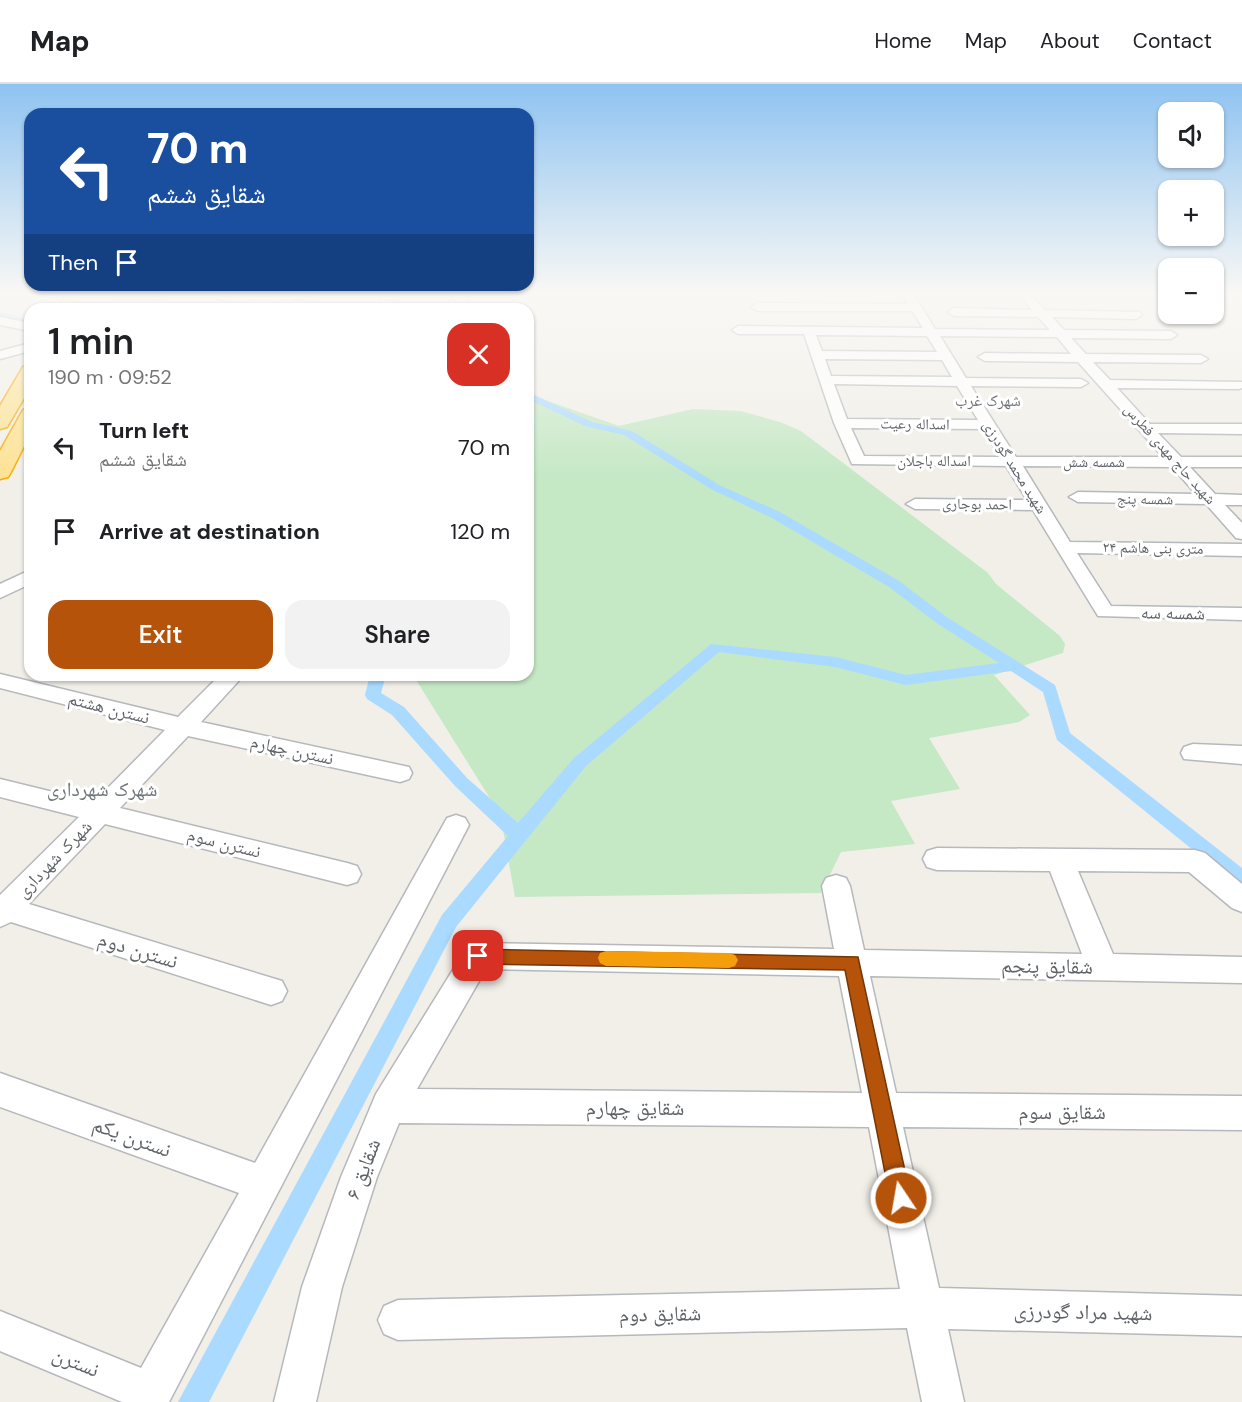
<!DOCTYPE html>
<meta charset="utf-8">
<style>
body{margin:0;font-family:"DM Sans","Noto Naskh Arabic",sans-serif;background:#f2f2f2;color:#202124;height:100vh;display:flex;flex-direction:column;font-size:22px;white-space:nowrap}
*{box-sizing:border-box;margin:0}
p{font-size:20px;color:#757577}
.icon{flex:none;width:33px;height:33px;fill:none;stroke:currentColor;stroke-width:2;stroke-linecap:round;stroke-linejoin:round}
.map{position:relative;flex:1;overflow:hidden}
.sheet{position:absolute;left:24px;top:219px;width:510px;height:378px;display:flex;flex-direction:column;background:#fff;border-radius:18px;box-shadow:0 2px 4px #0004}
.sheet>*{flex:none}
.guide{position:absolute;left:24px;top:24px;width:510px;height:183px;border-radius:18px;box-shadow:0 2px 4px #0004;background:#1a4fa0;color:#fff;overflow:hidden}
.buttons{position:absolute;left:1158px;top:18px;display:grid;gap:12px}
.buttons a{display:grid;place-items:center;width:66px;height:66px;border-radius:12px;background:#fff;box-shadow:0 2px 4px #0004;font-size:30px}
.pin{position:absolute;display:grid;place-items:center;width:51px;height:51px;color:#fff;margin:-26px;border-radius:12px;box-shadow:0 3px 9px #0006}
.me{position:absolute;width:66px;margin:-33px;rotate:348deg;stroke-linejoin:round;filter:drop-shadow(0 0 4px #0008)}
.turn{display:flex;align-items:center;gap:21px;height:126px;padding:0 24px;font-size:27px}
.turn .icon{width:78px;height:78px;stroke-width:2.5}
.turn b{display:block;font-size:42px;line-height:51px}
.then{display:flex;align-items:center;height:57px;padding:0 24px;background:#0003;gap:12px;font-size:22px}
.round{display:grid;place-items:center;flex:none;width:63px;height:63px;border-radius:18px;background:#f2f2f2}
.overview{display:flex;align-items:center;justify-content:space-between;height:102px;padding:0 24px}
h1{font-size:36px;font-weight:600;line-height:45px}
.primary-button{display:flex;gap:12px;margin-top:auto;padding:12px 24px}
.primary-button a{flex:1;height:69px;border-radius:18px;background:#b45309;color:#fff;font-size:24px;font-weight:600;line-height:69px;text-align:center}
.primary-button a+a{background:#f2f2f2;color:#202124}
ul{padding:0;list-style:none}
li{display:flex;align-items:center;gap:18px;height:84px;padding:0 24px}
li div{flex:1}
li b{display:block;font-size:22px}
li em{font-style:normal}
header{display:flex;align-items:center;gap:36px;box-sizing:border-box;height:84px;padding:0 30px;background:#fff;border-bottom:2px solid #e0e0e0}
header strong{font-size:28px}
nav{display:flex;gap:33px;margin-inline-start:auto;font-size:21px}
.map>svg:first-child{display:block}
</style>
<header>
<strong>Map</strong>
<nav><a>Home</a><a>Map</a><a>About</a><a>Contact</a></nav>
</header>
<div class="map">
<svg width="1242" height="1318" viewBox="0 0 1242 1318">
<rect width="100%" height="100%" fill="#f1efe8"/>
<path fill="#e0deda" d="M 114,211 L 200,211 L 110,223 Z"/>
<path fill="#c5e8c5" d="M 528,310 L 619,342 L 693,325 L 740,327 L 780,338 L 801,347 L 988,489 L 996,500 L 1060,552 L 1065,560 L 1063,569 L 994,591 L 1030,631 L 1019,638 L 929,654 L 960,705 L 891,717 L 915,760 L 841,768 L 821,809 L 515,813 L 499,723 L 496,724 L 413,591 L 528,591 Z"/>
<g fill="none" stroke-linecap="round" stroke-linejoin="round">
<path fill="#aadaff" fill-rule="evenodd" d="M 391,211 L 399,211 L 402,225 L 394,225 Z
M 0,228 L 30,236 L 30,240 L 0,233 Z
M 528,308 L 592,338 L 632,347 L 719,401 L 780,428 L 899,497 L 948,534 L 1055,601 L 1070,649 L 1242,784 L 1242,803 L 1235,800 L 1057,656 L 1043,608 L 1011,587 L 906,601 L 835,583 L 719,568 L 586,682 L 456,843 L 209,1318 L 178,1318 L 442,831 L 508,752 L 455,702 L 392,631 L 367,615 L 365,611 L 370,591 L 386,591 L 381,609 L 404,623 L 467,694 L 518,739 L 574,674 L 711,560 L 835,573 L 906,591 L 999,579 L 938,540 L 889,503 L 772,434 L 711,405 L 624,351 L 585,342 L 528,315 Z"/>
<defs>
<path id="minor" d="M 217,211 L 281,214 L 288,211 L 302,211 L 293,217 L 331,221 L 337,225 L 300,225 L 221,216 L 217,215 Z
M 379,211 L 391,211 L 396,225 L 384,225 Z
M 452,211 L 464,211 L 469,225 L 454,225 L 458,222 Z
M 902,211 L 914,211 L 935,245 L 1050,246 L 1038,233 L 954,232 L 948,228 L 954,224 L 1032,226 L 1019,211 L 1031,211 L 1045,226 L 1140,228 L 1142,231 L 1136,235 L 1052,233 L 1064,246 L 1171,247 L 1177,251 L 1171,255 L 1071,254 L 1086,270 L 1201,271 L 1208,275 L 1201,279 L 1093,278 L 1110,296 L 1242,298 L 1242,304 L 1239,305 L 1117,304 L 1150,340 L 1242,340 L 1242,350 L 1158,349 L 1181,373 L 1242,373 L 1242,383 L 1190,383 L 1215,410 L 1242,411 L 1242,421 L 1225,421 L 1242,439 L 1242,455 L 1236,454 L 1206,420 L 1078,418 L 1069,413 L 1078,408 L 1196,410 L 1172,383 L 1023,382 L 1070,458 L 1242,460 L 1242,472 L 1077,469 L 1111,522 L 1242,524 L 1242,536 L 1098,532 L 1033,426 L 915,425 L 906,420 L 915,415 L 1027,416 L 1006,382 L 852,380 L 834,339 L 804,250 L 738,250 L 732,246 L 738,242 L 923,244 L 912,227 L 757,227 L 751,223 L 757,219 L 908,220 ZM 816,251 L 927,252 L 937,268 L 822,267 ZM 940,252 L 1057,253 L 1071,270 L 985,269 L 978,273 L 985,277 L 1078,278 L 1163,373 L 1016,373 L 971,302 L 1081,303 L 1088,299 L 1081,295 L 966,294 ZM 825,275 L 942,276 L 952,293 L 831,292 ZM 834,300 L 957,302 L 978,336 L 847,335 ZM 851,344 L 984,345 L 1000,373 L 864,372 Z
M 0,233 L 30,239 L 30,247 L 0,241 Z
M 30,259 L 30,267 L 0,275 L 0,267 Z
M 30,486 L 30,500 L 0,514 L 0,500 Z
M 0,590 L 178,633 L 220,591 L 244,591 L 201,638 L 409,683 L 412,689 L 409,695 L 400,698 L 188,652 L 120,724 L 347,779 L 357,782 L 361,790 L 357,798 L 347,801 L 105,740 L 29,820 L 282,897 L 287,907 L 282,917 L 271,921 L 11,838 L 0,843 L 0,811 L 79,733 L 0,713 L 0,695 L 94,718 L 165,646 L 0,604 Z
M 1193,660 L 1242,662 L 1242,680 L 1184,675 L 1181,669 L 1184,663 Z
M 456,731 L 465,734 L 469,741 L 169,1318 L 122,1318 L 0,1267 L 0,1227 L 141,1284 L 239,1109 L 0,1023 L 0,989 L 255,1079 L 447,734 Z
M 937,764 L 1195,766 L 1205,769 L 1242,800 L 1242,828 L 1232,824 L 1189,788 L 1078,787 L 1113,870 L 1242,873 L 1242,899 L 870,892 L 896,1009 L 1242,1012 L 1242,1046 L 903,1043 L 939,1204 L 1242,1212 L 1242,1252 L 948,1245 L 964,1318 L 922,1318 L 907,1244 L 398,1256 L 384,1250 L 378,1236 L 384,1222 L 398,1216 L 900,1205 L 869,1043 L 399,1039 L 377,1093 L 342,1203 L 316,1318 L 274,1318 L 302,1203 L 341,1093 L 376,1010 L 467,863 L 478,859 L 834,865 L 822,802 L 826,794 L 836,791 L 846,794 L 850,802 L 864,866 L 1082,870 L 1050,787 L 937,786 L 927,783 L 923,775 L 927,767 ZM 486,885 L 839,892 L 862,1009 L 417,1005 Z"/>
<path id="highway" d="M 65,211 L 81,211 L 74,225 L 58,225 Z
M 30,281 L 30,304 L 7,343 L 0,345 L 0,322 L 23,283 Z
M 30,324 L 30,350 L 11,388 L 8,393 L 0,395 L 0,367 L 23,326 Z"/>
</defs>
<use href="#minor" stroke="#b5b8bc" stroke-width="3"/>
<use href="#highway" stroke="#f9ab00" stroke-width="3"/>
<use href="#minor" fill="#fff" fill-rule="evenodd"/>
<use href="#highway" fill="#fde293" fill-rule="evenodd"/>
</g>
<linearGradient id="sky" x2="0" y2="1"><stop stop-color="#8fc3f1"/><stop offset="0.53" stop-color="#f9f8f5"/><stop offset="1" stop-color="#f9f8f5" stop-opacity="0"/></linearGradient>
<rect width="1242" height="395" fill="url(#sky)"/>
<path fill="#b45309" stroke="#753606" stroke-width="1.5" d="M 478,865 L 858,873 L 911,1114 L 908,1122 L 901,1125 L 893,1122 L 890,1114 L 845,886 L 478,880 L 472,877 L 470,872 L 472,867 Z"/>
<path fill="#f59e0b" d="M 606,867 L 729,869 L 735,871 L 738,876 L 735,882 L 729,884 L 606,882 L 600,879 L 598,874 L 600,869 Z"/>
<g text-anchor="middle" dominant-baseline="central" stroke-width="6" stroke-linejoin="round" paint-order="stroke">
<g font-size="15" fill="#5f6368" stroke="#fff">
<text transform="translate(915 340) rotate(1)">اسداله رعیت</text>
<text transform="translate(1170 370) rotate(48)">شهید حاج مهدی فطرس</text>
<text x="934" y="377">اسداله باجلان</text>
<text x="1094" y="378">شمسه شش</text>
<text transform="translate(1015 383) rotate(58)">شهید محمد گودرزی</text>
<text transform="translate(1145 415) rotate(1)">شمسه پنج</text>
<text transform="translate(977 420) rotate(1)">احمد بوجاری</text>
<text transform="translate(1153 464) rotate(1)">۲۴ متری بنی هاشم</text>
</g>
<g font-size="16" fill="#70757a" stroke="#fff">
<text x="988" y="316">شهرک غرب</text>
</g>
<g font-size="18" fill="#5f6368" stroke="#fff">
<text transform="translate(1173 529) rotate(1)">شمسه سه</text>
<text transform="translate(109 624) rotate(14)">نسترن هشتم</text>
<text transform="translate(292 666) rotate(12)">نسترن چهارم</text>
<text transform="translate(224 759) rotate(14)">نسترن سوم</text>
<text transform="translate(54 775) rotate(-46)">شهرک شهرداری</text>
</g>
<g font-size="20" fill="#70757a" stroke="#fff">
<text x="102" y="705">شهرک شهرداری</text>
</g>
<g font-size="21" fill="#5f6368" stroke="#fff">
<text transform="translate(138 866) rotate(17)">نسترن دوم</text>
<text transform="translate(1047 882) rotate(1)">شقایق پنجم</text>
<text x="635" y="1024">شقایق چهارم</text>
<text x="1062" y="1028">شقایق سوم</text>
<text transform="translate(132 1053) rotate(20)">نسترن یکم</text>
<text transform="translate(363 1085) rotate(-69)">شقایق ۶</text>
<text transform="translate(1083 1228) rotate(1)">شهید مراد گودرزی</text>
<text transform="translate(660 1230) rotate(-1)">شقایق دوم</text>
<text transform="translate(76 1278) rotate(22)">نسترن</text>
</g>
</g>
</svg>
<div class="buttons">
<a><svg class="icon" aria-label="sound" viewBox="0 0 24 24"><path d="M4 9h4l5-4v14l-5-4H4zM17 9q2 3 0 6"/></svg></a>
<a>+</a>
<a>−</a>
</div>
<div class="pin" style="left:478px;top:872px;background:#d93025"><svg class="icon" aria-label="arrive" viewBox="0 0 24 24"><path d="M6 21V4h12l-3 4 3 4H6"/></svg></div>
<svg class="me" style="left:901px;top:1114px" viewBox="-20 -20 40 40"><circle r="17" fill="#b45309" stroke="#fff" stroke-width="3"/><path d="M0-11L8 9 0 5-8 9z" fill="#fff"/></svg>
<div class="guide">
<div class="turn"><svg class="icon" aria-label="left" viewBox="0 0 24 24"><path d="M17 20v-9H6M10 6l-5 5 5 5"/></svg><div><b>70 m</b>شقایق ششم</div></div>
<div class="then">Then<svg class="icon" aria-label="arrive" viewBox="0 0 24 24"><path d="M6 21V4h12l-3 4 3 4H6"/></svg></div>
</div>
<section class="sheet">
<div class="overview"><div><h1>1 min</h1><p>190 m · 09:52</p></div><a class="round" style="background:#d93025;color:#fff"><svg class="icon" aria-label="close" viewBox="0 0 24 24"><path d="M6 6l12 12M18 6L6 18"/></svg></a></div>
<ul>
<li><svg class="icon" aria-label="left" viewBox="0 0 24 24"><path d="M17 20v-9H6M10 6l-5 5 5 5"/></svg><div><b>Turn left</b><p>شقایق ششم</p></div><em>70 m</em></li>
<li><svg class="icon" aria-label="arrive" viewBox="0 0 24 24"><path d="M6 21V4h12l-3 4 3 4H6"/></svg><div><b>Arrive at destination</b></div><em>120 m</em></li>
</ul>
<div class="primary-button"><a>Exit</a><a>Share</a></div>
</section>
</div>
